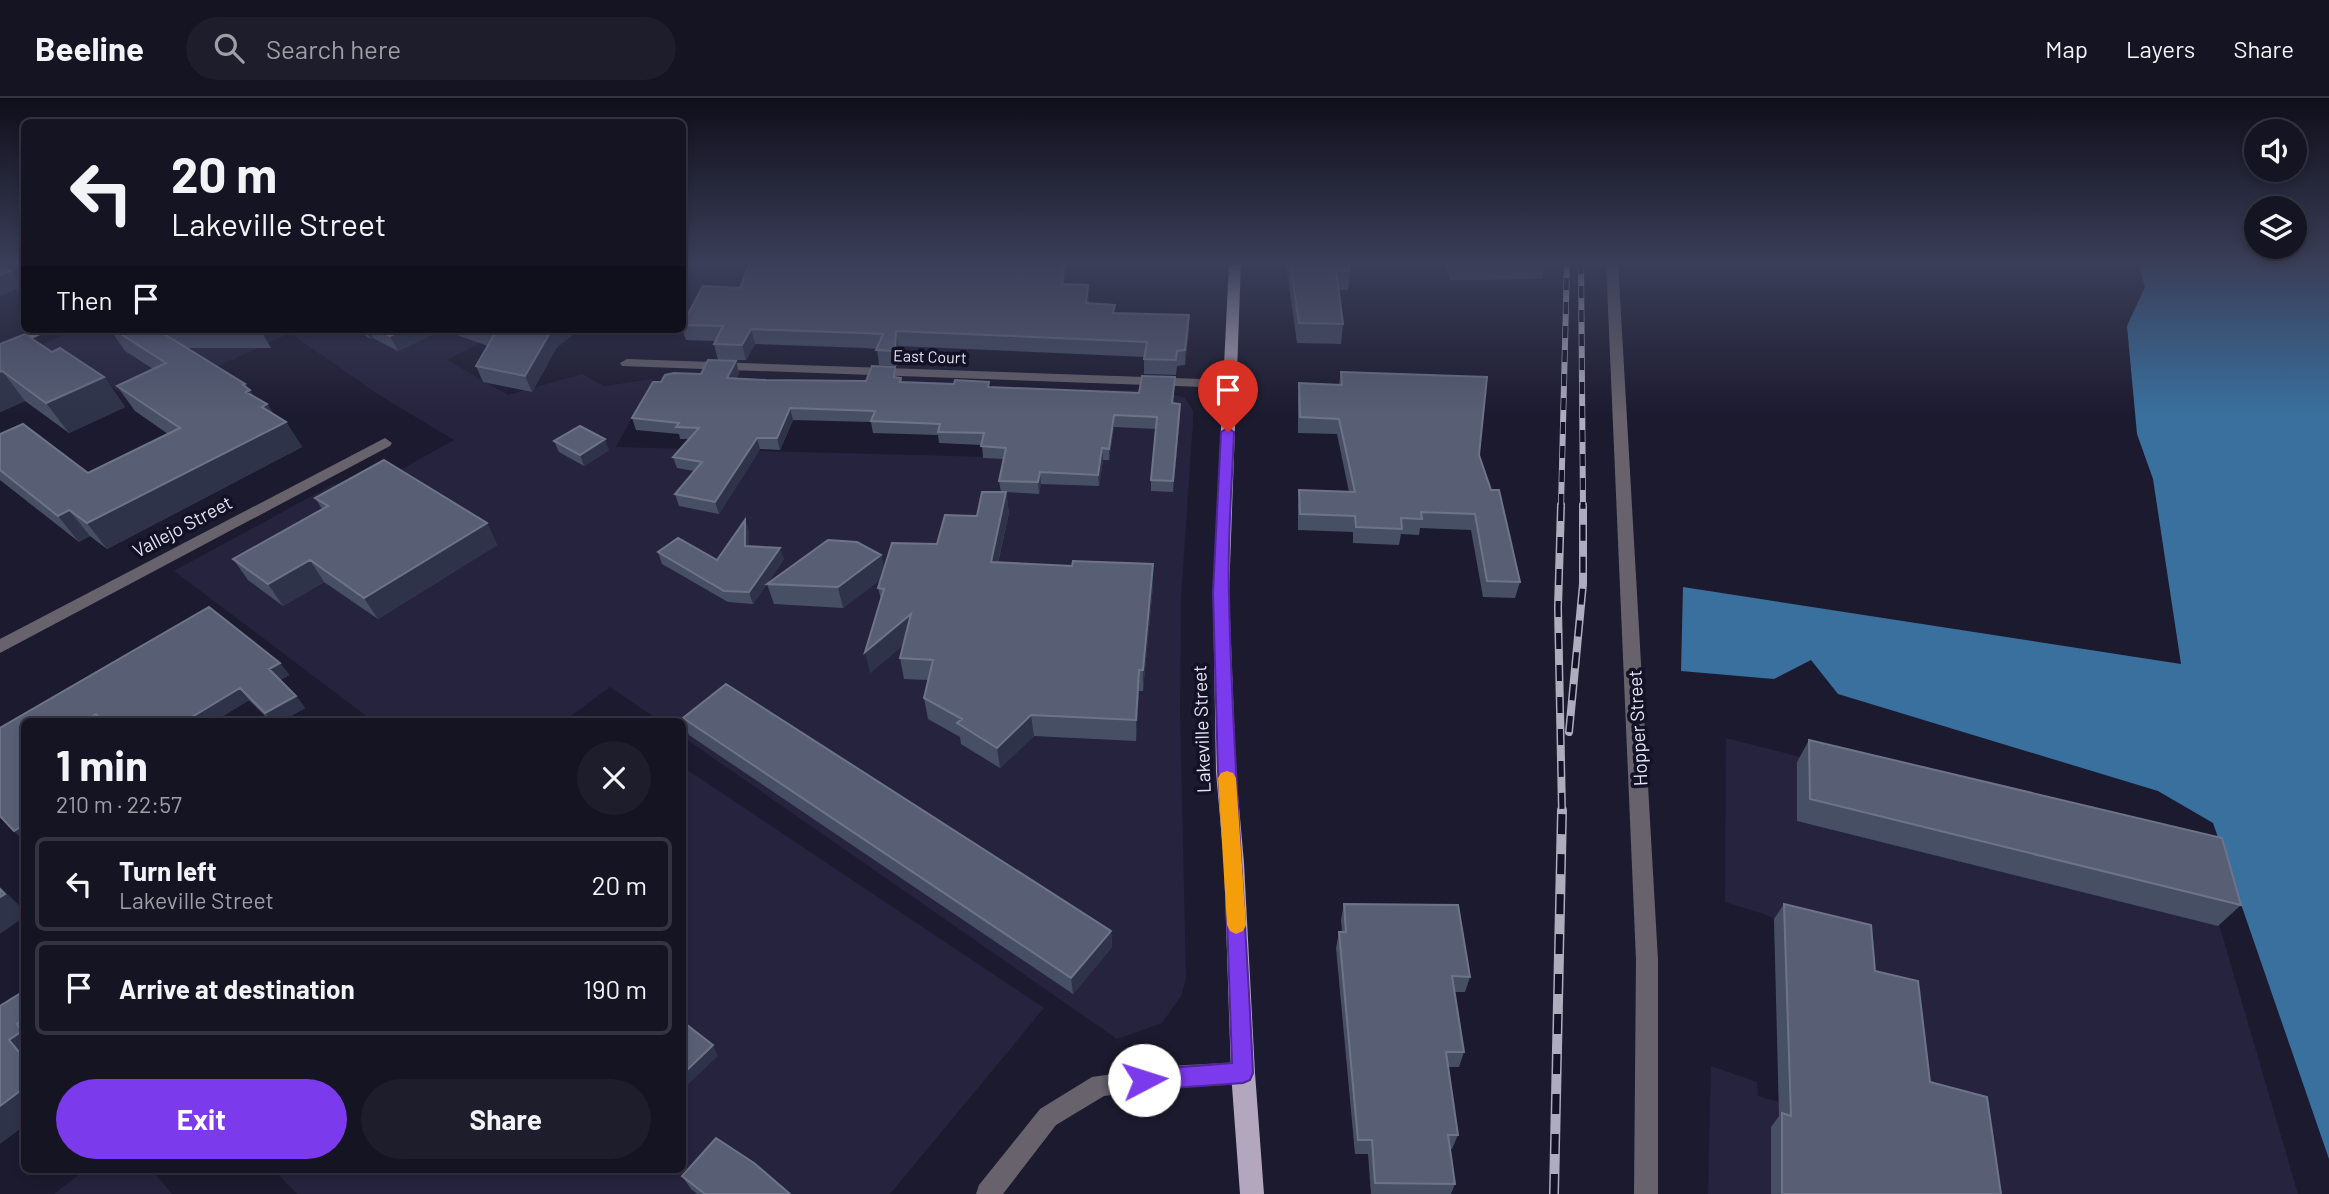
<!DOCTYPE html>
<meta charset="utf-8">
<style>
body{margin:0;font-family:Barlow,sans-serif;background:#1e1d2b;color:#f1f3f6;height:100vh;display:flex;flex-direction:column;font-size:26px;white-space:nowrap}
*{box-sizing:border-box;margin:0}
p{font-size:23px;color:#9d9ea6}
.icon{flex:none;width:38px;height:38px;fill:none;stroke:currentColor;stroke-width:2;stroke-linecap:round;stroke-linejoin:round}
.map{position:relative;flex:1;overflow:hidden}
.drawer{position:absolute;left:21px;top:620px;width:665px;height:455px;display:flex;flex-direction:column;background:#151423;border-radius:10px;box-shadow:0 4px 10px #0003,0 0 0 2px #343341}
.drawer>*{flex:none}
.top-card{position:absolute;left:21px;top:21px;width:665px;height:214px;border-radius:10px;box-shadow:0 4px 10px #0003,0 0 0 2px #343341;background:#151423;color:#f1f3f6;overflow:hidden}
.tools{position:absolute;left:2244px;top:21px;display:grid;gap:14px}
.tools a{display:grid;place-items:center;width:63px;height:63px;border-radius:50%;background:#151423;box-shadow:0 4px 10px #0003,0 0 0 2px #343341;font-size:35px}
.pin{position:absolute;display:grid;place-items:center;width:60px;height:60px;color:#fff;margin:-72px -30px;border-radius:50% 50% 50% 0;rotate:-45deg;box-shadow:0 0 7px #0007}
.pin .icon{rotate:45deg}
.me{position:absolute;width:77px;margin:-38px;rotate:85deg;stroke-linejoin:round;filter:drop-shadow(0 0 5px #0008)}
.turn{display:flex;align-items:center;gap:24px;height:147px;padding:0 35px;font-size:32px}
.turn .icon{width:91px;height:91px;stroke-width:2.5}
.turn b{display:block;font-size:49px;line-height:60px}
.then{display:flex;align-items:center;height:66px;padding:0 35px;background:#0003;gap:14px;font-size:26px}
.round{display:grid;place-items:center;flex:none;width:74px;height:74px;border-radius:37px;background:#1e1d2b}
.head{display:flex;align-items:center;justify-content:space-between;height:119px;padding:0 35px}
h1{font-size:42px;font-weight:700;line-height:52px}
.primary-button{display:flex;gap:14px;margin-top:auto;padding:14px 35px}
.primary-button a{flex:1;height:80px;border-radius:42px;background:#7c3aed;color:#fff;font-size:28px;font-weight:700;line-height:80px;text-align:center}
.primary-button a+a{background:#1e1d2b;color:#f1f3f6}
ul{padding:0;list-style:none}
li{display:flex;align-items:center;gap:21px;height:94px;margin:0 14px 10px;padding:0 21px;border:4px solid #343341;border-radius:10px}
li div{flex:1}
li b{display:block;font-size:26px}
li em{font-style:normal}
header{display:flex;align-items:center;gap:42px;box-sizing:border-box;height:98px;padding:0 35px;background:#151423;border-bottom:2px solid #343341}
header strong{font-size:33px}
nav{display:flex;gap:38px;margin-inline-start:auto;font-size:24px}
.search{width:490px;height:63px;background:#1e1d2b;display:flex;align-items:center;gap:18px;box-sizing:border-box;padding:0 24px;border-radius:38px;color:#9d9ea6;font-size:26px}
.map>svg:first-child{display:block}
</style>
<header>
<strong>Beeline</strong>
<div class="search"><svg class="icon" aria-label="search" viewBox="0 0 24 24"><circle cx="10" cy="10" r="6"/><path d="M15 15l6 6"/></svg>Search here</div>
<nav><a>Map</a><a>Layers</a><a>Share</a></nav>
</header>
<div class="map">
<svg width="2329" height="1096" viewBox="0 0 2329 1096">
<rect width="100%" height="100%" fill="#1c1a2f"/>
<path fill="#26233e" d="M 78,231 L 506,231 L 447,262 L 508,297 L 582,276 L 604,288 L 653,281 L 616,349 L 1065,361 L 1079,291 L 1163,293 L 1185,300 L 1193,313 L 1193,323 L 1181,500 L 1180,613 L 1186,881 L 1181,898 L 1162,925 L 1117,941 L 683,639 L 682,623 L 660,623 L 610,589 L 564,623 L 373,623 L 174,473 L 332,387 L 358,379 L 384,381 L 454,342 L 379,297 L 290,235 L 140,305 L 38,248 Z
M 1726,640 L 2200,761 L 2298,1096 L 1708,1096 L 1711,968 L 1757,984 L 1758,998 L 1779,1004 L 1774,821 L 1767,817 L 1725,804 Z
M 683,669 L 1044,910 L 890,1096 L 297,1096 L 273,1071 L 682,1071 Z
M 86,1071 L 151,1071 L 172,1096 L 54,1096 Z"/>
<path fill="#39709e" d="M 2138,164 L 2329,164 L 2329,1061 L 2213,725 L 2158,693 L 1838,596 L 1811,562 L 1774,581 L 1681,573 L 1683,489 L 2181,566 L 2153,381 L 2137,336 L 2127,228 L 2145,189 Z"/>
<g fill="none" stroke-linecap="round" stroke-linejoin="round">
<path fill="#67626c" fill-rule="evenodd" d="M 1606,164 L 1618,164 L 1658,862 L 1658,1096 L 1634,1096 L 1636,862 Z
M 627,261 L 1231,282 L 1238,286 L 1231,290 L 622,268 L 620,265 Z
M 385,340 L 392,345 L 390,348 L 0,555 L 0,541 Z
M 1243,964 L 1251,967 L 1255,975 L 1251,983 L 1243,986 L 1167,990 L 1104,998 L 1056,1027 L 1003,1096 L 976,1096 L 979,1087 L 1040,1011 L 1092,979 L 1167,968 Z"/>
<path fill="#91899a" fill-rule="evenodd" d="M 36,231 L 54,231 L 0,255 L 0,246 Z"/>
<path fill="#b2a7bd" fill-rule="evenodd" d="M 1229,164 L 1241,164 L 1229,495 L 1236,674 L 1244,765 L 1255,975 L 1264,1096 L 1240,1096 L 1231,975 L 1224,765 L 1216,674 L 1213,495 Z"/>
<defs>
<path id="rail-far2" d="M 1581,164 L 1583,408
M 1561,408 L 1567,164"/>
<path id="rail-far1" d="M 1561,407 L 1558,510 L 1562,714
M 1569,634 L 1583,486 L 1583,407"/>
<path id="rail" d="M 1554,1096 L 1562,712"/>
</defs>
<use href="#rail-far2" stroke="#adadbe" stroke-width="6"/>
<use href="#rail-far1" stroke="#adadbe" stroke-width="8"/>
<use href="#rail" stroke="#adadbe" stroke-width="10"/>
<use href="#rail-far2" stroke="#131125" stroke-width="4.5" stroke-dasharray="12" stroke-linecap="butt"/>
<use href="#rail-far1" stroke="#131125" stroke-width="5" stroke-dasharray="16" stroke-linecap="butt"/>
<use href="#rail" stroke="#131125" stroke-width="7" stroke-dasharray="20" stroke-linecap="butt"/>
</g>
<path fill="#474f65" d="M 1135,164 L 1179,164 L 1179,170 L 1135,170 Z
M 1287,164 L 1349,164 L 1350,172 L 1348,192 L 1339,192 L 1343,226 L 1341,246 L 1297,245 L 1287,173 Z
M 1444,164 L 1546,164 L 1542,181 L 1450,182 Z
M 1064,186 L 1089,202 L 1089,205 L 1115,215 L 1189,217 L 1189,232 L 1185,267 L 1177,268 L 1176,277 L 1144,276 L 1144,259 L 898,248 L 897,268 L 879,267 L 877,251 L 865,250 L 755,246 L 746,262 L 718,262 L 714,246 L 715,243 L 686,242 L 682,231 L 682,225 L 740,190 Z
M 110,231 L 260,231 L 271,250 L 187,250 L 245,286 L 254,299 L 267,306 L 273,315 L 286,324 L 302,349 L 107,451 L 90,438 L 79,444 L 0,382 L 0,336 L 88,375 L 168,336 L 135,313 L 117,288 L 153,271 L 125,253 Z
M 353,231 L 580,231 L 557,249 L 532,294 L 483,284 L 476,268 L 488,248 L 442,232 L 398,253 L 373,240 L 371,241 Z
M 0,246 L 104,279 L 125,309 L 69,335 L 25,303 L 0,314 Z
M 736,263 L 739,275 L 736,280 L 766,282 L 866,283 L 897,279 L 901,280 L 902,284 L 954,286 L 989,284 L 989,289 L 1139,295 L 1175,279 L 1173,305 L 1180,318 L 1173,394 L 1151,393 L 1151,382 L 1156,331 L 1114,329 L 1109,362 L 1103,362 L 1099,388 L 1041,386 L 1039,396 L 1006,394 L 1009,415 L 998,465 L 1153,487 L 1143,593 L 1139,593 L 1136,643 L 1034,638 L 1000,670 L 961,646 L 960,639 L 928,621 L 924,600 L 928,582 L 904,581 L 900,560 L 903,547 L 870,575 L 881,501 L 878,490 L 881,481 L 843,510 L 774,506 L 767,486 L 881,457 L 884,470 L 937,446 L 977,418 L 1001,394 L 999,383 L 1004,361 L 983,360 L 982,347 L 939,345 L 938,337 L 873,335 L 871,324 L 793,322 L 780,352 L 760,351 L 719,416 L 679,408 L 675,396 L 694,373 L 677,370 L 673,359 L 689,341 L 680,341 L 679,336 L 636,332 L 632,320 L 661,284 L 701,276 Z
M 1341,274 L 1479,357 L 1520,484 L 1515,500 L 1483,499 L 1471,432 L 1420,430 L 1419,437 L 1401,436 L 1399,447 L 1353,445 L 1353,434 L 1298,432 L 1298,408 L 1299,392 L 1349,394 L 1337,336 L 1298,335 L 1298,300 L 1299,285 L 1339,287 Z
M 554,343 L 609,352 L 584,368 L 559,354 Z
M 315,400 L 487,425 L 497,447 L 378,521 L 324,484 L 283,508 L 248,482 L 233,461 L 322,411 Z
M 745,422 L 749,434 L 749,449 L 784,461 L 753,506 L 728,504 L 662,466 L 658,454 L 717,462 Z
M 209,509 L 280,565 L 289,577 L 280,582 L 296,598 L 305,610 L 282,623 L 270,623 L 249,602 L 215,623 L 24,623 L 24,743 L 0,718 L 0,630 Z
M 683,620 L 1111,833 L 1112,849 L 1073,896 L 689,637 Z
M 1809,642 L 2241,807 L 2218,828 L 1797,723 L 1797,664 Z
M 1344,806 L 1470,879 L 1465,894 L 1454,894 L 1464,954 L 1459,969 L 1448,969 L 1458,1037 L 1452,1051 L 1450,1051 L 1455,1086 L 1451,1096 L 1371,1096 L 1368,1056 L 1355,1056 L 1336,850 L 1339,834 L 1342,834 L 1341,822 Z
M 1784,806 L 1875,873 L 1930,984 L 2001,1096 L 1771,1096 L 1771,1029 L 1779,1018 L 1774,821 Z
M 682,1078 L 790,1096 L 697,1096 L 691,1091 Z"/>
<path fill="#2f3349" d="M 682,164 L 711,164 L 682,179 Z
M 1064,164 L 1066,164 L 1063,201 L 1062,186 Z
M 11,173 L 22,189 L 0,198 L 0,177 Z
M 1088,187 L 1089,202 L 1087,220 L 1086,205 Z
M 1189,217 L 1189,232 L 1185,267 L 1185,252 Z
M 365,231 L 369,231 L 373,240 L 371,241 Z
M 404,231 L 441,231 L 442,232 L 398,253 L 390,238 Z
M 554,231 L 580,231 L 557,249 L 532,294 L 525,278 L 551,233 Z
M 751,231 L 755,246 L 746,262 L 742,247 Z
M 896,233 L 898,248 L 897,268 L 895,253 Z
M 736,263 L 739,275 L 730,291 L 727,280 Z
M 2,273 L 25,303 L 0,314 L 0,274 Z
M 104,279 L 125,309 L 69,335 L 46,305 Z
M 245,286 L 249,292 L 250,292 L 266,317 L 261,319 L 243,287 Z
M 267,306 L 280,327 L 286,324 L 302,349 L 107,451 L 87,425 Z
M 1180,306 L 1180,318 L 1173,394 L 1173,383 Z
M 790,310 L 793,322 L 780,352 L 777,340 Z
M 1114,317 L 1114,329 L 1109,362 L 1109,351 Z
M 757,340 L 760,351 L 719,416 L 715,404 Z
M 605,341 L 609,352 L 584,368 L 580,357 Z
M 1102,350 L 1103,362 L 1099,388 L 1098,377 Z
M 1040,374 L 1041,386 L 1039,396 L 1038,384 Z
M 1006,394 L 1009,415 L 993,486 L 991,464 Z
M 69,412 L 90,438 L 79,444 L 58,418 Z
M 745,422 L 749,434 L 749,460 L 745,448 Z
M 487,425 L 497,447 L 378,521 L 364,500 Z
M 780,450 L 784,461 L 753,506 L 749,494 Z
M 881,457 L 886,478 L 843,510 L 838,489 Z
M 310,462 L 324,484 L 283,508 L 268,486 Z
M 1153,466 L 1153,487 L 1143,593 L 1143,572 Z
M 911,516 L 915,537 L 870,575 L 865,554 Z
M 280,565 L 289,577 L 278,584 L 269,571 Z
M 1139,572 L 1139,593 L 1136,643 L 1136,622 Z
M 240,590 L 249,602 L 215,623 L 196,623 L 192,619 Z
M 296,598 L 305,610 L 282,623 L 271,623 L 265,615 Z
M 96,616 L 102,623 L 91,623 L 89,621 Z
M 1031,617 L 1034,638 L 1000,670 L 997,650 Z
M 87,619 L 91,623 L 80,623 Z
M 24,727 L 24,743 L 14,733 Z
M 0,789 L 24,812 L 24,819 L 0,836 Z
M 1111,833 L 1112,849 L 1073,896 L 1071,880 Z
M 24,921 L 24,960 L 9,942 L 17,926 Z
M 713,947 L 718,958 L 682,992 L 682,977 Z
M 24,990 L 24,1028 L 0,1046 L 0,1008 Z"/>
<path fill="#585f74" stroke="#6e7488" stroke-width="2" d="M 750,164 L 1064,164 L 1062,186 L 1088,187 L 1086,205 L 1115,207 L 1113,215 L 1189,217 L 1185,252 L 1177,253 L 1176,262 L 1144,261 L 1147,244 L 896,233 L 895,253 L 876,252 L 883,236 L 862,235 L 751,231 L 742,247 L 714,246 L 723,228 L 682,227 L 703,188 L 740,190 Z
M 1290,164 L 1349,164 L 1350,172 L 1336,172 L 1343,226 L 1299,225 Z
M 0,165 L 11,173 L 0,177 Z
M 113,231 L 156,231 L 245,286 L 243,287 L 250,292 L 246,294 L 267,306 L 262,309 L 286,324 L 87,425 L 69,412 L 58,418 L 0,372 L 0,336 L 23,326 L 88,375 L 180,330 L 117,288 L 166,265 Z
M 378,231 L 404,231 L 390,238 Z
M 477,231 L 554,231 L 551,233 L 525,278 L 476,268 L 494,237 Z
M 25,236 L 52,254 L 60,250 L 104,279 L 46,305 L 2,273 L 0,274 L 0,246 Z
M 708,262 L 736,263 L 727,280 L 766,282 L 866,283 L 872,268 L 895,269 L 894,279 L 901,280 L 900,284 L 954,286 L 955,282 L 989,284 L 988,289 L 1139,295 L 1142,278 L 1175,279 L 1172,305 L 1180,306 L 1173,383 L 1151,382 L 1157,319 L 1114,317 L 1109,351 L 1102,350 L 1098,377 L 1040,374 L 1038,384 L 999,383 L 1006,350 L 981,348 L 984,335 L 938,334 L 940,326 L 871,323 L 875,313 L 790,310 L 777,340 L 757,340 L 715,404 L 675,396 L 702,364 L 673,359 L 699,330 L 676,329 L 679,325 L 632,320 L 653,284 L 661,284 L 665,277 L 674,275 L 701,276 Z
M 1341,274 L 1487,279 L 1479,357 L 1491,392 L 1499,392 L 1520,484 L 1487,483 L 1475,416 L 1421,414 L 1422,421 L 1401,420 L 1402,431 L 1356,429 L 1355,418 L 1300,416 L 1299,392 L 1355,394 L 1339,321 L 1300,319 L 1299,285 L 1342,287 Z
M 580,328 L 605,341 L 580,357 L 554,343 Z
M 384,362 L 487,425 L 364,500 L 310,462 L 268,486 L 233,461 L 328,408 L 315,400 Z
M 982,394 L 1006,394 L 991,464 L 1072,468 L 1073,463 L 1153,466 L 1143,572 L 1139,572 L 1136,622 L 1031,617 L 997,650 L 957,625 L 962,621 L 924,600 L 933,562 L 900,560 L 911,516 L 865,554 L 884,491 L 878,490 L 892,445 L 937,446 L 945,417 L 977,418 Z
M 745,422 L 745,448 L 780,450 L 749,494 L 724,493 L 658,454 L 678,440 L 717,462 Z
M 828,442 L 857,444 L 881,457 L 838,489 L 767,486 Z
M 209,509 L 280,565 L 269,571 L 296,598 L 265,615 L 240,590 L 192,619 L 197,623 L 103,623 L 96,616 L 89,621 L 87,619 L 80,623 L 24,623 L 24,727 L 14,733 L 0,718 L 0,630 Z
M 726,586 L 1111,833 L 1071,880 L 683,620 Z
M 1809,642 L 2222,740 L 2241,807 L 1810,701 Z
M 0,791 L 5,796 L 0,799 Z
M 1344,806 L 1458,807 L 1470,879 L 1452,878 L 1464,954 L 1446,954 L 1458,1037 L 1448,1037 L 1455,1086 L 1375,1085 L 1372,1042 L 1358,1042 L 1339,834 L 1346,834 Z
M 1784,806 L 1871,827 L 1875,873 L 1918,883 L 1930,984 L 1987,999 L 2001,1096 L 1782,1096 L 1782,1015 L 1791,1018 Z
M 24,893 L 24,921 L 17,926 L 22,933 L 9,942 L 24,960 L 24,990 L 0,1008 L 0,908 Z
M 682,923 L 713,947 L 682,977 Z
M 716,1040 L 754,1065 L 790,1096 L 705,1096 L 682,1078 Z"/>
<linearGradient id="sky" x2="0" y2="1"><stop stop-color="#0f0e1a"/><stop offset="0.52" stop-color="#3a3e58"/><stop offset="1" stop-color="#3a3e58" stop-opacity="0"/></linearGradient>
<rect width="2329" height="318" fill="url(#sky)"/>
<path fill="#7c3aed" stroke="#51269a" stroke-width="2" d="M 1228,330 L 1234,334 C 1232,388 1227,444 1229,498 C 1232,657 1246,816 1253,975 L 1250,982 L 1243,985 L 1144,992 L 1137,989 L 1134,982 L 1137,974 L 1144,972 L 1232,965 L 1225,765 L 1218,674 L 1213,495 L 1221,334 Z"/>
<path fill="#f59e0b" d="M 1227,673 L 1233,675 L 1236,680 L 1246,827 L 1243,833 L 1236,836 L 1230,833 L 1227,827 L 1218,680 L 1221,675 Z"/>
<g text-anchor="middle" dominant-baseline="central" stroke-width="7" stroke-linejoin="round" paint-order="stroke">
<g font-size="16" fill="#e4e4f3" stroke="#131125">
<text transform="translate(930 258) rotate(2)">East Court</text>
</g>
<g font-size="19" fill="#e4e4f3" stroke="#131125">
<text transform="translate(182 428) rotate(-28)">Vallejo Street</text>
<text transform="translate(1637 630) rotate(-93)">Hopper Street</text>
<text transform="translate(1201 631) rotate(-92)">Lakeville Street</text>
</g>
</g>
</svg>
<div class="tools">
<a><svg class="icon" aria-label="sound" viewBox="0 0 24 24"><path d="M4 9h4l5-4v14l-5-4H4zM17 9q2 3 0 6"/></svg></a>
<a><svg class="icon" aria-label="layers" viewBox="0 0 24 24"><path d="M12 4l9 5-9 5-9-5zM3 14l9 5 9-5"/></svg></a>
</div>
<div class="pin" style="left:1228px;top:334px;background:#d93025"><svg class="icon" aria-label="arrive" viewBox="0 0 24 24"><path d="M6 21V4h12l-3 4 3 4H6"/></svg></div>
<svg class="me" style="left:1144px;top:982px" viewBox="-20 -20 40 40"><circle r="19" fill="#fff"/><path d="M0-13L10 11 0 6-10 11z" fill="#7c3aed"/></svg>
<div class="top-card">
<div class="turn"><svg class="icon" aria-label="left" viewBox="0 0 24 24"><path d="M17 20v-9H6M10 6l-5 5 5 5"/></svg><div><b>20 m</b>Lakeville Street</div></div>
<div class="then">Then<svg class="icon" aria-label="arrive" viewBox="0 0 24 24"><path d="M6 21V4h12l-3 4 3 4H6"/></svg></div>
</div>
<section class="drawer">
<div class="head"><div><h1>1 min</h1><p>210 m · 22:57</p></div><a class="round"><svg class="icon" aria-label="close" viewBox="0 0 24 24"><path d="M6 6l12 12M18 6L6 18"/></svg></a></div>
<ul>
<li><svg class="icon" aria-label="left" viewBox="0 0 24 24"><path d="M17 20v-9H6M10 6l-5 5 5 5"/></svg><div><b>Turn left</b><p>Lakeville Street</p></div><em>20 m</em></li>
<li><svg class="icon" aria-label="arrive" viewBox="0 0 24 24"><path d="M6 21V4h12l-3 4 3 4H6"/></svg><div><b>Arrive at destination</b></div><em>190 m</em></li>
</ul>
<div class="primary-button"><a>Exit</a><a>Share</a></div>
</section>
</div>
